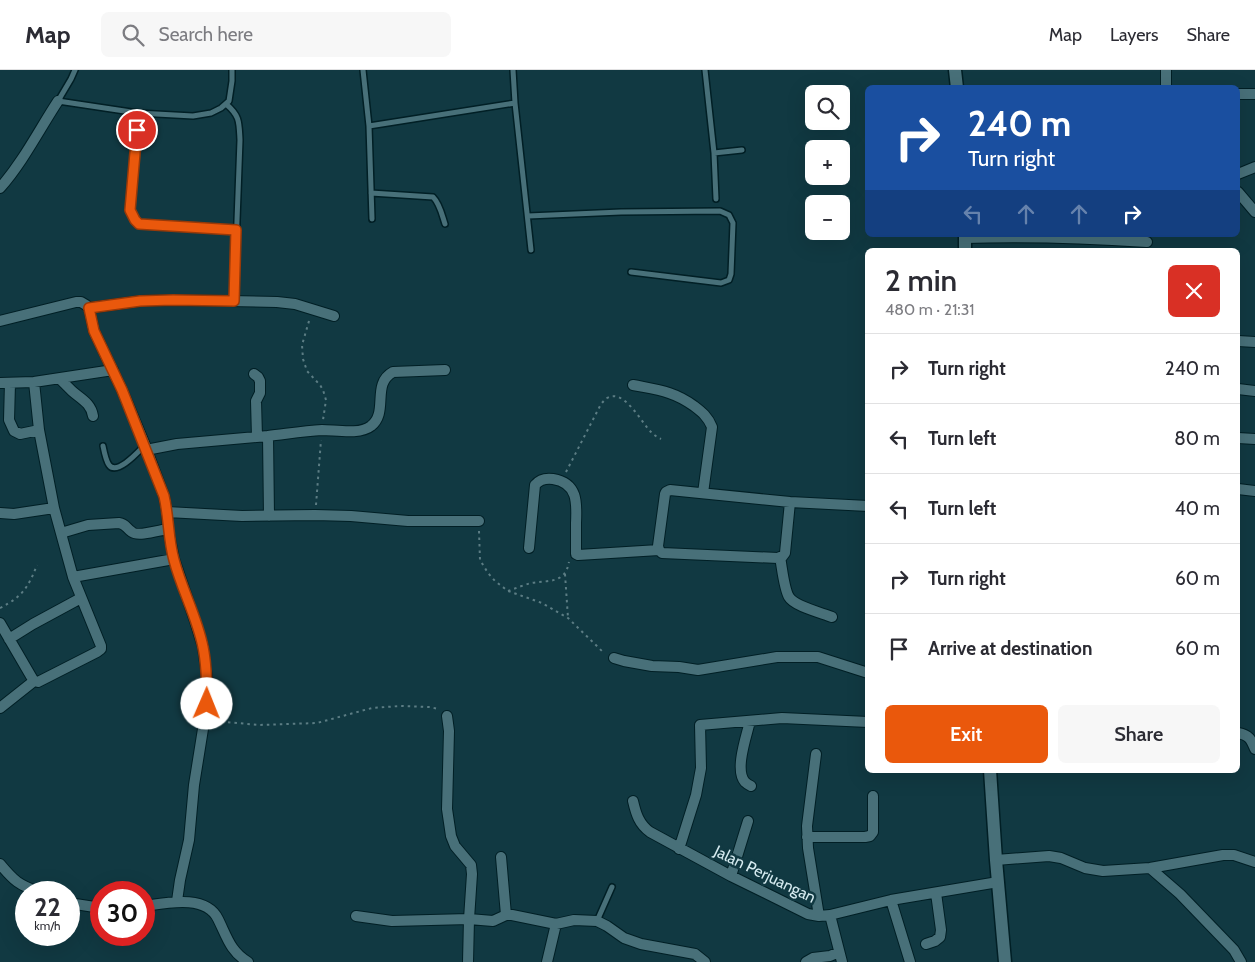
<!DOCTYPE html>
<meta charset="utf-8">
<style>
body{margin:0;font-family:Cabin,sans-serif;background:#f7f7f7;color:#2b2b33;height:100vh;display:flex;flex-direction:column;font-size:19px;white-space:nowrap}
*{box-sizing:border-box;margin:0}
p{font-size:16px;color:#7c7c81}
.icon{flex:none;width:28px;height:28px;fill:none;stroke:currentColor;stroke-width:2;stroke-linecap:round;stroke-linejoin:round}
.map{position:relative;flex:1;overflow:hidden}
.sheet{position:absolute;left:865px;top:178px;width:375px;height:525px;display:flex;flex-direction:column;background:#fff;border-radius:8px;box-shadow:0 5px 20px #0002}
.sheet>*{flex:none}
.hud{position:absolute;left:865px;top:15px;width:375px;height:152px;border-radius:8px;box-shadow:0 5px 20px #0002;background:#1a4fa0;color:#fff;overflow:hidden}
.buttons{position:absolute;left:805px;top:15px;display:grid;gap:10px}
.buttons a{display:grid;place-items:center;width:45px;height:45px;border-radius:8px;background:#fff;box-shadow:0 5px 20px #0002;font-size:25px}
.speed{position:absolute;left:15px;top:811px;display:flex;gap:10px;font-size:25px;font-weight:700;text-align:center}
.speed>*{display:grid;place-content:center;width:65px;height:65px;border-radius:50%;background:#fff;box-shadow:0 5px 20px #0002;line-height:1}
.speed small{font-size:12px;font-weight:400}
.speed .limit{border:8px solid #d22;background:#fff;color:#111}
.pin{position:absolute;display:grid;place-items:center;width:42px;height:42px;color:#fff;margin:-21px;border:2px solid #fff;border-radius:50%;box-shadow:0 1px 5px #0007}
.me{position:absolute;width:55px;margin:-28px;rotate:1deg;stroke-linejoin:round;filter:drop-shadow(0 0 4px #0008)}
.turn{display:flex;align-items:center;gap:18px;height:105px;padding:0 20px;font-size:22px}
.turn .icon{width:65px;height:65px;stroke-width:2.5}
.turn b{display:block;font-size:35px;line-height:42px}
.lanes{display:flex;align-items:center;height:48px;padding:0 20px;background:#0003;justify-content:center;gap:25px;direction:ltr}
.lanes .off{opacity:.35}
.round{display:grid;place-items:center;flex:none;width:52px;height:52px;border-radius:8px;background:#f7f7f7}
.summary{display:flex;align-items:center;justify-content:space-between;height:85px;padding:0 20px}
h1{font-size:30px;font-weight:600;line-height:38px}
.action{display:flex;gap:10px;margin-top:auto;padding:10px 20px}
.action a{flex:1;height:58px;border-radius:8px;background:#ea580c;color:#fff;font-size:20px;font-weight:600;line-height:58px;text-align:center}
.action a+a{background:#f7f7f7;color:#2b2b33}
ul{padding:0;list-style:none}
li{display:flex;align-items:center;gap:15px;height:70px;padding:0 20px;border-top:1px solid #e1e1e2}
li div{flex:1}
li b{display:block;font-size:19px}
li em{font-style:normal}
header{display:flex;align-items:center;gap:30px;box-sizing:border-box;height:70px;padding:0 25px;background:#fff;border-bottom:1px solid #e1e1e2}
header strong{font-size:24px}
nav{display:flex;gap:28px;margin-inline-start:auto;font-size:18px}
.search{width:350px;height:45px;background:#f7f7f7;display:flex;align-items:center;gap:12px;box-sizing:border-box;padding:0 18px;border-radius:8px;color:#7c7c81;font-size:19px}
.map>svg:first-child{display:block}
</style>
<header>
<strong>Map</strong>
<div class="search"><svg class="icon" aria-label="search" viewBox="0 0 24 24"><circle cx="10" cy="10" r="6"/><path d="M15 15l6 6"/></svg>Search here</div>
<nav><a>Map</a><a>Layers</a><a>Share</a></nav>
</header>
<div class="map">
<svg width="1255" height="892" viewBox="0 0 1255 892">
<rect width="100%" height="100%" fill="#113942"/>
<g fill="none" stroke-linecap="round" stroke-linejoin="round">
<defs>
<path id="service" d="M 75,0 L 71,9 L 58,31 L 138,43 L 193,46 L 211,43 L 221,38 L 229,31 L 232,11 L 232,0
M 363,0 L 369,56 L 372,149
M 513,0 L 515,33 L 531,180
M 705,0 L 714,83 L 716,129
M 226,34 C 240,46 239,52 240,70 L 234,231
M 138,43 L 130,140 L 135,150 L 139,154 L 236,161
M 369,56 L 515,33
M 714,83 L 742,80
M 371,123 L 433,127 C 440,134 442,145 445,154
M 528,146 L 621,142 L 720,141 L 729,145 L 733,153 L 731,204 L 729,210 L 721,213 L 631,202
M 103,376 C 104,381 106,391 109,395 C 117,406 139,381 145,375
M 597,851 L 612,817"/>
<path id="minor" d="M 1166,18 L 1166,0
M 1238,24 L 1255,24
M 1238,104 L 1255,97
M 0,118 C 23,92 39,60 58,31
M 1238,122 L 1255,142
M 965,168 C 1026,166 1086,168 1147,172
M 89,238 L 140,231 L 173,230 L 277,232 L 295,234 L 334,246
M 0,251 L 76,232 L 81,232 L 86,235 L 89,238 L 94,261 L 122,320 L 145,375 L 164,426 L 167,442 L 242,446 L 315,445 L 351,446 L 408,451 L 479,451
M 1238,271 L 1255,272
M 254,304 L 258,307 L 260,311 L 260,323 L 256,331 L 257,367
M 60,309 C 64,313 68,317 72,321 C 81,329 91,333 93,346
M 34,312 L 39,360 L 54,438
M 0,313 L 34,312 L 113,300
M 10,313 L 9,350 L 14,361 L 20,364 L 39,360
M 633,315 C 658,320 673,321 694,336 C 702,342 708,347 712,357 L 703,423
M 1238,319 L 1255,321
M 268,366 C 286,364 304,361 322,360 C 335,360 360,365 371,356 C 389,342 371,314 393,302 L 445,300
M 1238,368 L 1255,369
M 146,380 L 177,374 L 268,366 L 269,446
M 1238,419 L 1255,421
M 790,432 L 785,483 L 782,487 L 778,488 L 662,483 L 659,480 L 658,476 L 665,424 L 666,422 L 670,420 L 790,432 L 868,436
M 167,442 L 168,459 L 174,489 L 195,551 L 203,577 L 207,608 L 207,634 L 194,715 L 189,770 L 180,810 L 177,831
M 0,443 L 14,444 L 54,438 L 73,507 L 174,489
M 61,463 L 88,455 L 119,453 C 126,454 126,458 132,462 C 138,467 160,460 168,459
M 529,478 L 535,415 C 540,409 546,408 553,409 C 578,413 577,433 576,453 C 576,462 576,472 576,481 L 576,484 L 578,485 L 659,480
M 780,487 C 782,497 784,519 789,527 C 794,536 822,543 832,547
M 0,553 L 32,608 L 34,611
M 9,569 L 33,554 L 81,528
M 614,588 L 624,591 L 652,596 L 679,597 L 698,600 L 777,587 L 818,587 L 868,603
M 0,638 L 34,611 L 38,612 L 97,582 L 101,579 L 101,576 L 73,507
M 447,646 L 449,661 L 447,739 L 451,766 L 455,776 L 471,795 L 472,804 L 469,849 L 468,892
M 750,651 C 747,665 734,700 745,712 C 747,714 749,715 751,716
M 1238,663 C 1249,665 1251,669 1255,679
M 816,684 L 807,756 L 808,778 L 819,846
M 633,731 C 636,744 639,754 650,762 L 731,806 L 808,844 L 819,846 L 830,845 L 891,830 L 998,812
M 807,767 L 865,767 L 870,766 L 873,762 L 873,726
M 679,779 L 696,725 L 701,698 L 700,655 L 782,648 L 868,652
M 501,787 L 506,845
M 996,790 L 1049,786 L 1061,788 L 1085,798 L 1103,801 L 1150,798 L 1223,785 L 1234,785 L 1255,792
M 0,794 C 14,811 19,815 39,822
M 1150,798 L 1180,824 L 1234,880 L 1241,892
M 731,806 L 748,751
M 891,830 L 910,892
M 69,833 L 101,838
M 144,836 C 166,833 206,824 218,849 C 227,867 230,881 248,892
M 830,845 L 842,892
M 356,846 L 392,851 L 469,849 L 493,851 L 506,845 L 512,845 L 556,854 L 574,850 L 597,851 L 607,856 L 624,868 L 641,874 L 695,884 L 705,892
M 926,874 L 935,871 L 940,867 L 941,860 L 936,823
M 547,892 L 556,854
M 806,892 L 813,888 L 830,886 L 839,882"/>
<path id="tertiary" d="M 955,0 L 957,18
M 965,165 L 965,180
M 990,700 L 996,790 L 1005,892"/>
</defs>
<use href="#service" stroke="#011f25" stroke-width="8"/>
<use href="#minor" stroke="#011f25" stroke-width="12"/>
<use href="#tertiary" stroke="#011f25" stroke-width="15"/>
<path stroke="#5c7d84" stroke-width="2" stroke-dasharray="2.5 4" stroke-linecap="butt" d="M 309,251 L 302,275 L 303,289 L 307,301 L 320,315 L 323,320 L 326,330 L 323,350
M 566,402 L 601,334 C 603,332 604,330 607,328 C 624,318 641,352 651,362 C 654,365 657,367 661,369
M 316,435 L 321,370
M 479,461 L 480,490 L 488,503 L 495,511 L 508,521 L 542,533 L 568,548 L 604,583
M 565,504 L 568,548
M 508,521 C 516,518 524,515 531,513 C 549,510 565,514 569,492
M 0,538 C 22,527 28,518 37,495
M 215,651 L 259,655 L 317,653 L 372,638 L 400,636 L 430,637 L 438,639"/>
<use href="#service" stroke="#487079" stroke-width="5"/>
<use href="#minor" stroke="#487079" stroke-width="10"/>
<use href="#tertiary" stroke="#487079" stroke-width="12"/>
</g>
<g fill="none" stroke-linecap="round" stroke-linejoin="round">
<defs>
<path id="route" d="M 137,60 L 130,140 L 135,150 L 139,154 L 236,160 L 234,231 L 173,230 L 140,231 L 89,238 L 94,261 L 122,320 L 164,426 C 169,447 168,469 174,490 C 182,520 197,547 203,577 C 207,596 207,615 207,634"/>
</defs>
<use href="#route" stroke="#983908" stroke-width="12"/>
<use href="#route" stroke="#ea580c" stroke-width="9"/>
</g>
<g text-anchor="middle" dominant-baseline="central" stroke-width="5" stroke-linejoin="round" paint-order="stroke">
<g font-size="16" fill="#d6ebf0" stroke="#113942">
<text transform="translate(765 804) rotate(26)">Jalan Perjuangan</text>
</g>
</g>
</svg>
<div class="buttons">
<a><svg class="icon" aria-label="search" viewBox="0 0 24 24"><circle cx="10" cy="10" r="6"/><path d="M15 15l6 6"/></svg></a>
<a>+</a>
<a>−</a>
</div>
<div class="speed"><div>22<small>km/h</small></div><div class="limit">30</div></div>
<div class="pin" style="left:137px;top:60px;background:#d93025"><svg class="icon" aria-label="arrive" viewBox="0 0 24 24"><path d="M6 21V4h12l-3 4 3 4H6"/></svg></div>
<svg class="me" style="left:207px;top:634px" viewBox="-20 -20 40 40"><circle r="19" fill="#fff"/><path d="M0-13L10 11 0 6-10 11z" fill="#ea580c"/></svg>
<div class="hud">
<div class="turn"><svg class="icon" aria-label="right" viewBox="0 0 24 24"><path d="M7 20v-9h11M14 6l5 5-5 5"/></svg><div><b>240 m</b>Turn right</div></div>
<div class="lanes"><svg class="icon off" aria-label="left" viewBox="0 0 24 24"><path d="M17 20v-9H6M10 6l-5 5 5 5"/></svg><svg class="icon off" aria-label="ahead" viewBox="0 0 24 24"><path d="M12 20V5M6 11l6-6 6 6"/></svg><svg class="icon off" aria-label="ahead" viewBox="0 0 24 24"><path d="M12 20V5M6 11l6-6 6 6"/></svg><svg class="icon" aria-label="right" viewBox="0 0 24 24"><path d="M7 20v-9h11M14 6l5 5-5 5"/></svg></div>
</div>
<section class="sheet">
<div class="summary"><div><h1>2 min</h1><p>480 m · 21:31</p></div><a class="round" style="background:#d93025;color:#fff"><svg class="icon" aria-label="close" viewBox="0 0 24 24"><path d="M6 6l12 12M18 6L6 18"/></svg></a></div>
<ul>
<li><svg class="icon" aria-label="right" viewBox="0 0 24 24"><path d="M7 20v-9h11M14 6l5 5-5 5"/></svg><div><b>Turn right</b></div><em>240 m</em></li>
<li><svg class="icon" aria-label="left" viewBox="0 0 24 24"><path d="M17 20v-9H6M10 6l-5 5 5 5"/></svg><div><b>Turn left</b></div><em>80 m</em></li>
<li><svg class="icon" aria-label="left" viewBox="0 0 24 24"><path d="M17 20v-9H6M10 6l-5 5 5 5"/></svg><div><b>Turn left</b></div><em>40 m</em></li>
<li><svg class="icon" aria-label="right" viewBox="0 0 24 24"><path d="M7 20v-9h11M14 6l5 5-5 5"/></svg><div><b>Turn right</b></div><em>60 m</em></li>
<li><svg class="icon" aria-label="arrive" viewBox="0 0 24 24"><path d="M6 21V4h12l-3 4 3 4H6"/></svg><div><b>Arrive at destination</b></div><em>60 m</em></li>
</ul>
<div class="action"><a>Exit</a><a>Share</a></div>
</section>
</div>
